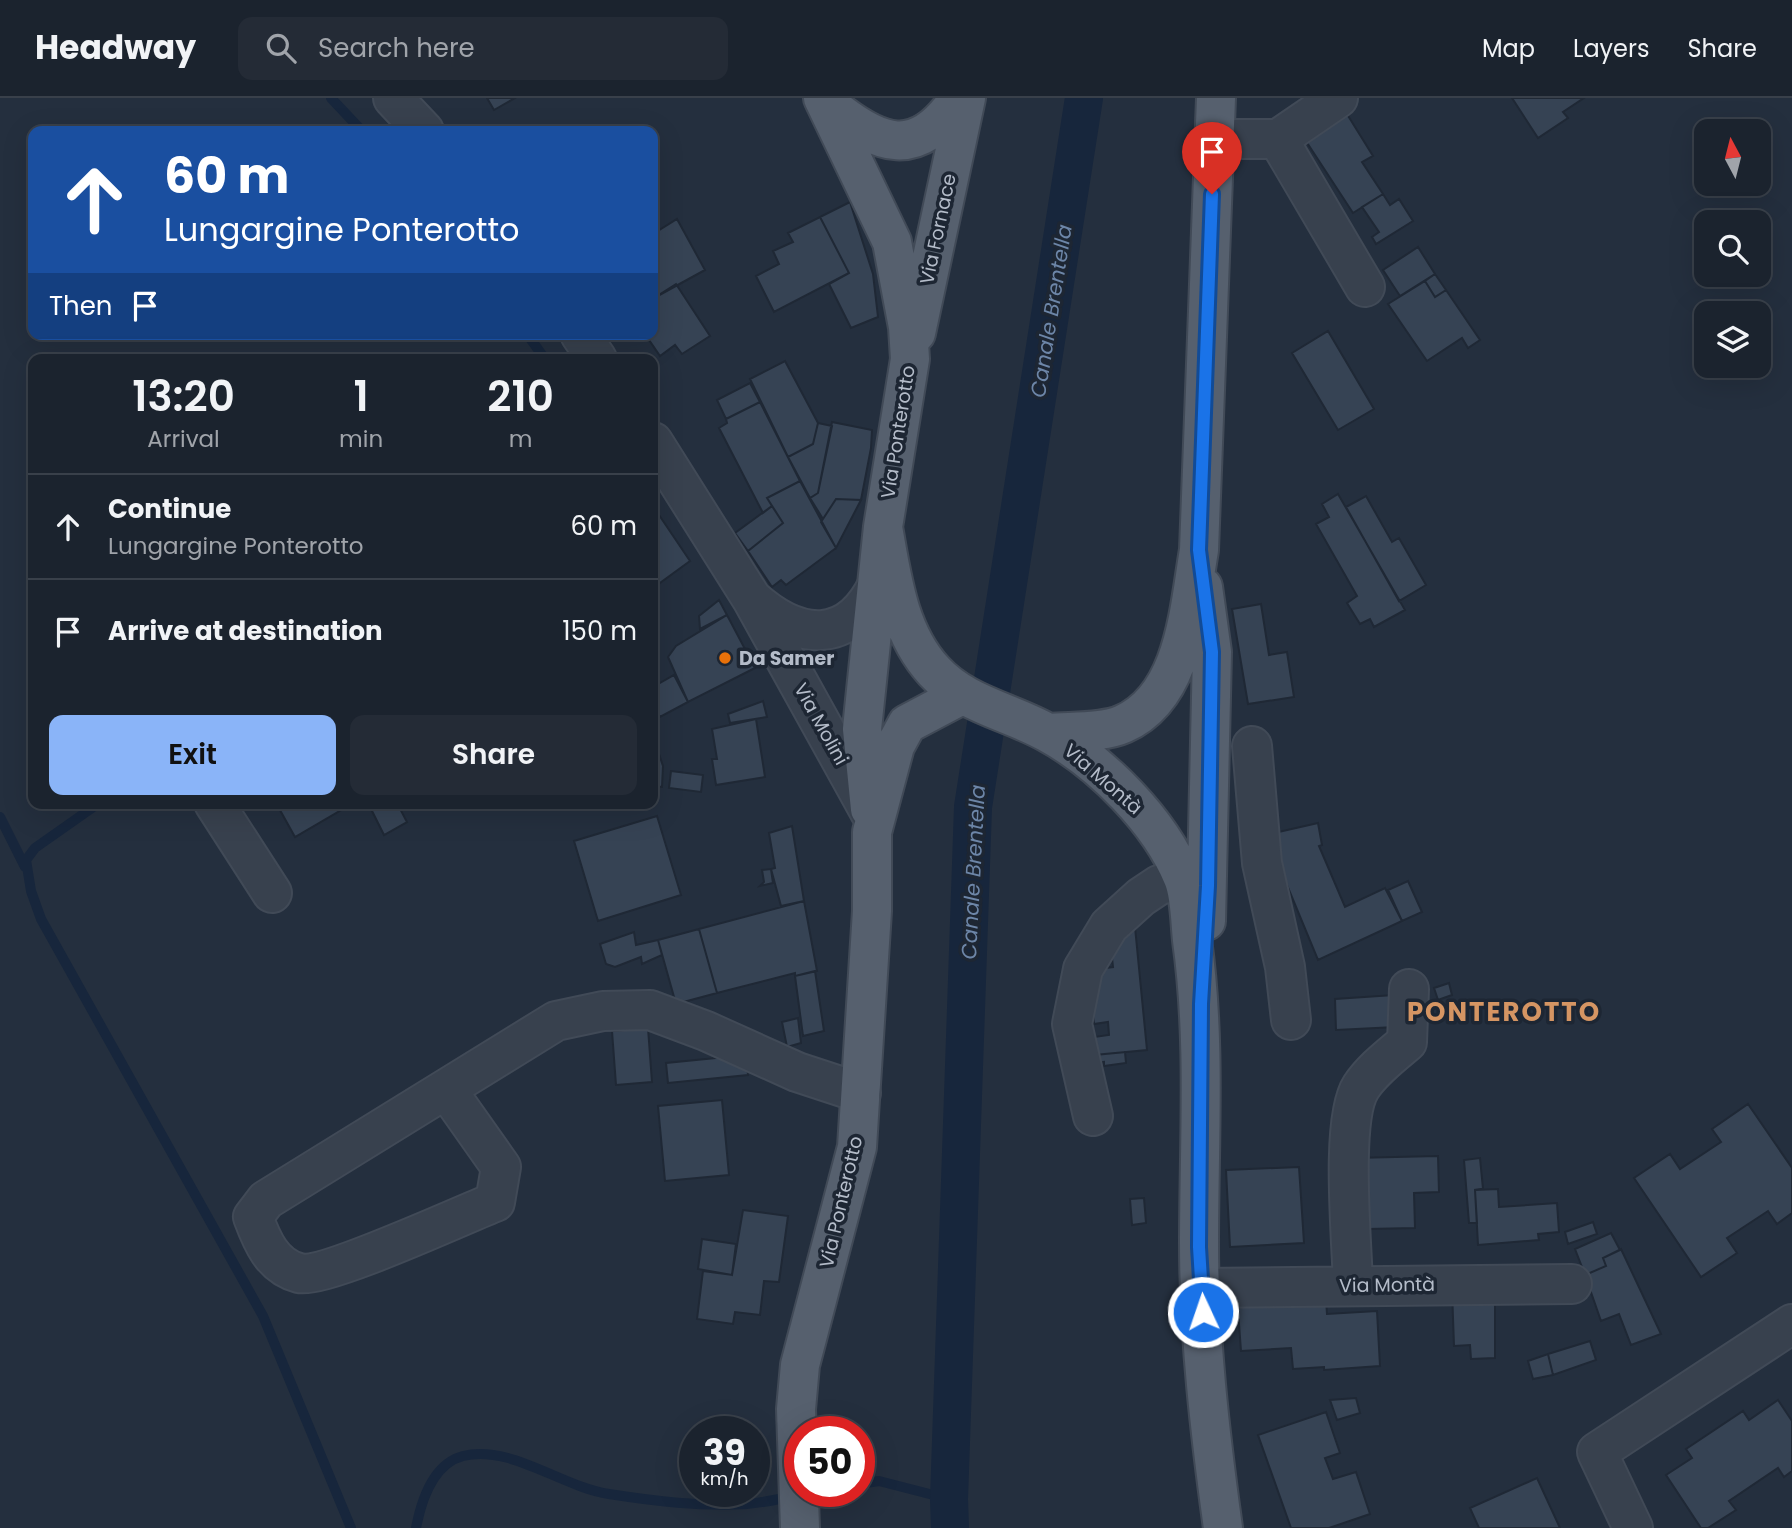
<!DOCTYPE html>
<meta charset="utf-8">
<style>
body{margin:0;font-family:Poppins,sans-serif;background:#242b36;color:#f1f3f6;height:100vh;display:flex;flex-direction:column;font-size:26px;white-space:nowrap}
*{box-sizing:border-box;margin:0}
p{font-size:23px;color:#a0a4aa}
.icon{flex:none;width:38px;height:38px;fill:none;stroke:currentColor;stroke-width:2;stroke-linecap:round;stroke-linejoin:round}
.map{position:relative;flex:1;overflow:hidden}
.sheet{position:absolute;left:28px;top:256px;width:630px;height:455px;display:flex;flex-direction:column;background:#1b232e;border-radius:14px;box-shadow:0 7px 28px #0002,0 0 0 2px #39404a}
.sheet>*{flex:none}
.hud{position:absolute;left:28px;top:28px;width:630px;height:214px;border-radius:14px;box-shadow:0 7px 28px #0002,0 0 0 2px #39404a;background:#1a4fa0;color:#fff;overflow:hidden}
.needle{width:46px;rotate:353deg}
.controls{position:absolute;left:1694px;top:21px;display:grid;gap:14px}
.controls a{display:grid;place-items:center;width:77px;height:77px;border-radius:14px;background:#1b232e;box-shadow:0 7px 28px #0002,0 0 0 2px #39404a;font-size:35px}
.speed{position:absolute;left:679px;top:1318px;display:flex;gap:14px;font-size:35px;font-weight:700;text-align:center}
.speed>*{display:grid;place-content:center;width:91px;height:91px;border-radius:50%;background:#1b232e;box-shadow:0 7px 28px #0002,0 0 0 2px #39404a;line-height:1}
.speed small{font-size:18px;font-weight:400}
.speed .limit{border:10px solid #d22;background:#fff;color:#111}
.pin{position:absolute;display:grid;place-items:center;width:60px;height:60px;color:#fff;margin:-72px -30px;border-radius:50% 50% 50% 0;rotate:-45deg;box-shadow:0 0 7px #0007}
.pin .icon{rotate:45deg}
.me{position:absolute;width:77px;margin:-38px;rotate:357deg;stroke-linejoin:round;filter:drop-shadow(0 0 5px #0008)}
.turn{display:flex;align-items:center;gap:24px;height:147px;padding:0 21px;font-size:32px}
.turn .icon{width:91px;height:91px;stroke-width:2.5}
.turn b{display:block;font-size:49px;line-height:60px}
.then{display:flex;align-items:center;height:66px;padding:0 21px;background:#0003;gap:14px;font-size:26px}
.eta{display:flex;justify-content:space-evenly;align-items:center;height:119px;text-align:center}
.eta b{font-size:42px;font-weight:600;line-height:49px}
.primary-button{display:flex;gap:14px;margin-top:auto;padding:14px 21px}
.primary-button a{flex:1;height:80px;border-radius:14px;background:#8ab4f8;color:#111;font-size:28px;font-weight:600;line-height:80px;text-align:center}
.primary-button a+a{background:#242b36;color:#f1f3f6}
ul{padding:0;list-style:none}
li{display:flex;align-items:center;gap:21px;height:105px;padding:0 21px;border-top:2px solid #39404a}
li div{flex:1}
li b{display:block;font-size:26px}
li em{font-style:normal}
header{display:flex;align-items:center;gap:42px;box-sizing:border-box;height:98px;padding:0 35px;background:#1b232e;border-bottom:2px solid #39404a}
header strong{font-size:33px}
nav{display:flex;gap:38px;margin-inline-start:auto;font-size:24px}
.search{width:490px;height:63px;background:#242b36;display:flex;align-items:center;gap:18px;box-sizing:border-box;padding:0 24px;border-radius:14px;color:#a0a4aa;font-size:26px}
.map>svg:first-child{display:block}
</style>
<header>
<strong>Headway</strong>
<div class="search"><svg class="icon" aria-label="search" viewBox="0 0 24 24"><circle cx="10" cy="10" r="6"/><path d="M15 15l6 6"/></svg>Search here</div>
<nav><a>Map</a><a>Layers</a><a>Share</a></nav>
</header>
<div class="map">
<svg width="1792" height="1430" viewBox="0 0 1792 1430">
<rect width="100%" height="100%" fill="#242f3e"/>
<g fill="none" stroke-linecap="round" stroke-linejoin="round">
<path stroke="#17263c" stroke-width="10" d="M 331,0 L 362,33
M 527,236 L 545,261
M 99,705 L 35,750 L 26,762 L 31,793 L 41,821 L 263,1218 L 351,1430
M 0,719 L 25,769
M 859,1386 L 879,1383 L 949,1401
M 416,1430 C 421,1404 433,1366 463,1358 C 510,1346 562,1389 609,1396 C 654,1403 701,1409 747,1406 C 771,1404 796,1397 820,1393"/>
<path stroke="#17263c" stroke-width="38" d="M 950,1430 L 949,1401 L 973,709 L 1084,0"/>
</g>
<path fill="#364354" stroke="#1f2835" stroke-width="2" d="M 487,0 L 515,0 L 494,12 Z
M 1512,0 L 1584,0 L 1563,14 L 1568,20 L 1538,40 Z
M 1342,8 L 1373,58 L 1362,64 L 1383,96 L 1353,115 L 1302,37 Z
M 1383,96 L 1390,107 L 1399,101 L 1413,123 L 1376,146 L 1372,139 L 1379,134 L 1362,109 Z
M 850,104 L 873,176 L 878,219 L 851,230 L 829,186 L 849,175 L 820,119 Z
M 820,119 L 849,175 L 774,214 L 756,178 L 779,166 L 773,153 L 793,144 L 788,135 Z
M 677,121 L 705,172 L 654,200 L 653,166 L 656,163 L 653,157 L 653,136 Z
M 1418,149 L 1435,176 L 1400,198 L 1383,172 Z
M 1435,176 L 1446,192 L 1435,199 L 1425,183 Z
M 1425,183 L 1435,199 L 1446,192 L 1480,242 L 1468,250 L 1462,240 L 1427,263 L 1388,206 Z
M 676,186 L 710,238 L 682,256 L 675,247 L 660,258 L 645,236 L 653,236 L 653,197 L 654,200 Z
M 1328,233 L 1374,311 L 1338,332 L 1292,255 Z
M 785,263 L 818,325 L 813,346 L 788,359 L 750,281 Z
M 750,285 L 760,304 L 726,321 L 717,302 Z
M 760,304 L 800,383 L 767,400 L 772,408 L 763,415 L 719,330 L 727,325 L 726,321 Z
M 832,324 L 872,332 L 871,350 L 861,402 L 836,401 L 823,421 L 810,400 L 818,395 Z
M 818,325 L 832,328 L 818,395 L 810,400 L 788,359 L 813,346 Z
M 800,383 L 836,450 L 786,487 L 781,482 L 772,489 L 748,453 L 783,425 L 767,400 Z
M 1338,396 L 1405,512 L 1374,529 L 1370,521 L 1360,526 L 1347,505 L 1357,498 L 1316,426 L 1329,419 L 1322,406 Z
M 1366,398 L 1392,444 L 1399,440 L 1426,487 L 1399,503 L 1346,409 Z
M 836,401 L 861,402 L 836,450 L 821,424 Z
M 772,408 L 783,425 L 748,453 L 735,435 Z
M 657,414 L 690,463 L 653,490 L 653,417 Z
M 719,502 L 727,517 L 700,531 L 699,518 Z
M 1261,506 L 1269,557 L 1287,554 L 1294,599 L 1248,606 L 1232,511 Z
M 727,517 L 755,570 L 688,604 L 668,559 L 676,548 Z
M 674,577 L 688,604 L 660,619 L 653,606 L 653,589 Z
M 763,603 L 767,619 L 730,625 L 728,616 Z
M 756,621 L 765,679 L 716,687 L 712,661 L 717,661 L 712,631 Z
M 656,647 L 663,668 L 662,689 L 653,688 L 653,649 Z
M 671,673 L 703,677 L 701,694 L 669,690 Z
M 276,705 L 347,705 L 348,708 L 295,739 Z
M 373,705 L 397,705 L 407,724 L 384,737 L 369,707 Z
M 657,718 L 681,797 L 598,823 L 574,743 Z
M 1318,725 L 1322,747 L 1319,748 L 1345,809 L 1385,790 L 1402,823 L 1318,862 L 1277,763 L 1274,735 Z
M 792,728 L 804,803 L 781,808 L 771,771 L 775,770 L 769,735 Z
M 771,771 L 773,785 L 760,788 L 764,784 L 762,772 Z
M 1408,783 L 1422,814 L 1402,823 L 1388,792 Z
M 804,803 L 817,873 L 795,878 L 795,875 L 717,895 L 699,831 Z
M 1135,829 L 1147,952 L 1095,957 L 1094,939 L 1109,937 L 1108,924 L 1094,926 L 1088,872 L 1113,869 L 1109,832 Z
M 699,831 L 717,895 L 676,906 L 658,842 Z
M 634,834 L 636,847 L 658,842 L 662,857 L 642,866 L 641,859 L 615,869 L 606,866 L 600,846 Z
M 815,873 L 824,933 L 803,938 L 795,878 Z
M 1449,885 L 1452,897 L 1438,902 L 1434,890 Z
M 1394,897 L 1396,929 L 1336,932 L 1335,901 Z
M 798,920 L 801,945 L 787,949 L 782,924 Z
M 648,930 L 652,984 L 616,987 L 612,933 Z
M 1125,954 L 1126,965 L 1104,968 L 1104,964 L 1096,965 L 1095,957 Z
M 746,957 L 748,977 L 668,985 L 666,965 Z
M 722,1002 L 729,1077 L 665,1083 L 658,1008 Z
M 1748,1006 L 1792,1070 L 1792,1115 L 1777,1126 L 1768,1113 L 1727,1140 L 1737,1155 L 1701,1179 L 1634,1080 L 1670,1056 L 1680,1071 L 1721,1044 L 1712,1031 Z
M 1438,1058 L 1439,1094 L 1414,1095 L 1415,1130 L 1367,1131 L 1353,1060 Z
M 1480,1060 L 1483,1091 L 1475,1092 L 1477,1125 L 1469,1125 L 1464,1062 Z
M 1299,1069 L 1304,1145 L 1230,1149 L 1226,1072 Z
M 1498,1091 L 1499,1109 L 1557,1105 L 1559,1134 L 1538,1136 L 1539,1142 L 1478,1147 L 1475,1092 Z
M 1144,1100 L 1146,1125 L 1132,1127 L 1130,1101 Z
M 743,1112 L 788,1118 L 779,1184 L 764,1183 L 760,1217 L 735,1214 L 733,1226 L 697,1221 L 703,1173 L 732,1177 Z
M 1593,1124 L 1597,1136 L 1568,1146 L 1565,1134 Z
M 1611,1135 L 1620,1152 L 1603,1160 L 1606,1168 L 1585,1177 L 1575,1151 Z
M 702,1141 L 736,1146 L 732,1177 L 698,1171 Z
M 1621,1151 L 1661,1236 L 1631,1247 L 1619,1216 L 1601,1223 L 1585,1177 L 1606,1168 L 1603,1160 Z
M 1495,1190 L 1495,1260 L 1471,1261 L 1470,1247 L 1454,1248 L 1452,1192 Z
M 1237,1199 L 1326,1201 L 1327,1216 L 1377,1213 L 1380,1268 L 1324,1272 L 1324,1269 L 1293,1271 L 1291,1250 L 1241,1253 Z
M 1590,1243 L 1596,1262 L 1553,1277 L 1548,1256 Z
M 1548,1256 L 1553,1277 L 1533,1281 L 1528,1263 Z
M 1356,1300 L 1360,1315 L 1337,1322 L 1330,1302 Z
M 1778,1302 L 1792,1323 L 1792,1373 L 1784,1379 L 1778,1370 L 1729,1403 L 1736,1412 L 1708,1430 L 1701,1430 L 1666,1377 L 1692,1360 L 1686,1351 L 1743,1313 L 1749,1322 Z
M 1326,1314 L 1340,1355 L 1325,1360 L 1333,1381 L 1356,1374 L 1370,1416 L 1329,1430 L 1291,1430 L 1258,1337 Z
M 1537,1380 L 1560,1430 L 1479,1430 L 1470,1410 Z"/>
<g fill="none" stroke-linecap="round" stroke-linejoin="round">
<defs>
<path id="minor" d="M 393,0 L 424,33
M 1214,41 L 1278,41 L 1338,0
M 1278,41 L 1365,189
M 580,236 L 597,261
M 653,344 L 752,501
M 1252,648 L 1262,765 L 1285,869 L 1291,922
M 214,705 L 272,795
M 870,714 L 752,501 C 798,542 848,548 878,486
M 446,991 L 501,1069 L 495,1104 C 462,1117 324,1181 299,1175 C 272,1168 262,1143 253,1119 L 266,1102 L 556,923 L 603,913 L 650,912 L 706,933 L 797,974 L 861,995
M 1093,1018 L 1072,926 L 1083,871 L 1109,828 L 1141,799 L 1159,787 L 1184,781
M 1353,1187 C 1352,1145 1340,1021 1361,989 C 1373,971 1391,958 1407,944 L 1409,891
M 1201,1190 L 1572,1186
M 1633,1430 L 1597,1354 L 1792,1226"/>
<path id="major" d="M 823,0 L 892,144 L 908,229 L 910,261 L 883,429 L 862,631 L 870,711
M 828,6 C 879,48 917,63 959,0
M 916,235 L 966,0
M 883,429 C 892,479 898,534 934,573 C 965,607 1009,613 1048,635 C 1101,664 1160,723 1183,780 C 1190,797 1190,823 1192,842 C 1206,942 1199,1044 1199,1145 C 1199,1240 1210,1336 1223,1430
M 1203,489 L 1212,554 L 1206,823
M 1049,635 C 1071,633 1103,635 1123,626 C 1185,599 1189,510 1199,452 L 1216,0
M 800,1430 L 796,1311 L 800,1267 L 857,1049 L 872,813 L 872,734 L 895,648 L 907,626 L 960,598"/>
</defs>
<use href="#minor" stroke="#414a57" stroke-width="42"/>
<use href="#major" stroke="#414a57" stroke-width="42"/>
<use href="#minor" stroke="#38414e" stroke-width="38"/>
<use href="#major" stroke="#56606e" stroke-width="38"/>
</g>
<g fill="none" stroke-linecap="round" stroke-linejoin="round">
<defs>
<path id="route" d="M 1203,1214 L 1199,1149 L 1201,906 L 1208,788 L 1212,554 L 1199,452 L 1212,96"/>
</defs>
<use href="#route" stroke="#114b97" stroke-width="18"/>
<use href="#route" stroke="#1a73e8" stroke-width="12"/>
</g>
<circle fill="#e8710a" stroke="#1d2633" stroke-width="2.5" cx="725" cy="560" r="7"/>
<g text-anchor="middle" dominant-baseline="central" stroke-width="7" stroke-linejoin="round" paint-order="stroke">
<g font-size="19" fill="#b4bcc9" stroke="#1d2633">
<text transform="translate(938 131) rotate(-78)">Via Fornace</text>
<text transform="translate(898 334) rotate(-81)">Via Ponterotto</text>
<text transform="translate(821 626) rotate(61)">Via Molini</text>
<text transform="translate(1103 681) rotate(41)">Via Montà</text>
<text transform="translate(841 1104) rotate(-77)">Via Ponterotto</text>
<text transform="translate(1387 1187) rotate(-1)">Via Montà</text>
</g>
<g font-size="19" font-weight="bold" fill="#b4bcc9" stroke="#1d2633" text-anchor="start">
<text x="739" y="560">Da Samer</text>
</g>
<g font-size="21" font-style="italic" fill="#6d86a8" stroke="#1d2633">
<text transform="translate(1051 213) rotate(-81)">Canale Brentella</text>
<text transform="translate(973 774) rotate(-87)">Canale Brentella</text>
</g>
<g font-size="26" font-weight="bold" letter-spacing="2" fill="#d59563" stroke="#1d2633">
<text x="1504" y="914">PONTEROTTO</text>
</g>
</g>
</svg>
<div class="controls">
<a><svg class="needle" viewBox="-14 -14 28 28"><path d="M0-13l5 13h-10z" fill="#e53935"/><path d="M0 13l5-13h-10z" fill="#a0a4aa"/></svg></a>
<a><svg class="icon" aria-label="search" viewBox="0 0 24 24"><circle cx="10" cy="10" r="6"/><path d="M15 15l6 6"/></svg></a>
<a><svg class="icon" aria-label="layers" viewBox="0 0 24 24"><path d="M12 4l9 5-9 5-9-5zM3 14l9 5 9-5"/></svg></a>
</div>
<div class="speed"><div>39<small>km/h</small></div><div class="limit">50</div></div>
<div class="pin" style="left:1212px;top:96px;background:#d93025"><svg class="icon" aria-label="arrive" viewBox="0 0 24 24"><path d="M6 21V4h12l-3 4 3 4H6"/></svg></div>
<svg class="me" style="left:1203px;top:1214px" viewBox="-20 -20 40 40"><circle r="17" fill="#1a73e8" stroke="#fff" stroke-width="3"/><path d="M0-11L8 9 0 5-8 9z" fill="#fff"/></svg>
<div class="hud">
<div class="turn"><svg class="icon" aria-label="ahead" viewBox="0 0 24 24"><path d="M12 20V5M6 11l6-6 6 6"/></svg><div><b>60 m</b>Lungargine Ponterotto</div></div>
<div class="then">Then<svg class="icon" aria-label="arrive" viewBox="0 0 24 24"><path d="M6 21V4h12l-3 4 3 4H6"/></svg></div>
</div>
<section class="sheet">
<div class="eta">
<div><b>13:20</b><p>Arrival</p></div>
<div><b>1</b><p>min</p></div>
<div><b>210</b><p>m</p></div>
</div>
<ul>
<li><svg class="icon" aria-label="ahead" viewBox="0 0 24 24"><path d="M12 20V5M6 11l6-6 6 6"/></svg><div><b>Continue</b><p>Lungargine Ponterotto</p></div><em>60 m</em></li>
<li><svg class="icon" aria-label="arrive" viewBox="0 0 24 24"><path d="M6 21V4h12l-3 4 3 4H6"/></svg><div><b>Arrive at destination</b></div><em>150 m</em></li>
</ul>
<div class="primary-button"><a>Exit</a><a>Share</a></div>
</section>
</div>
